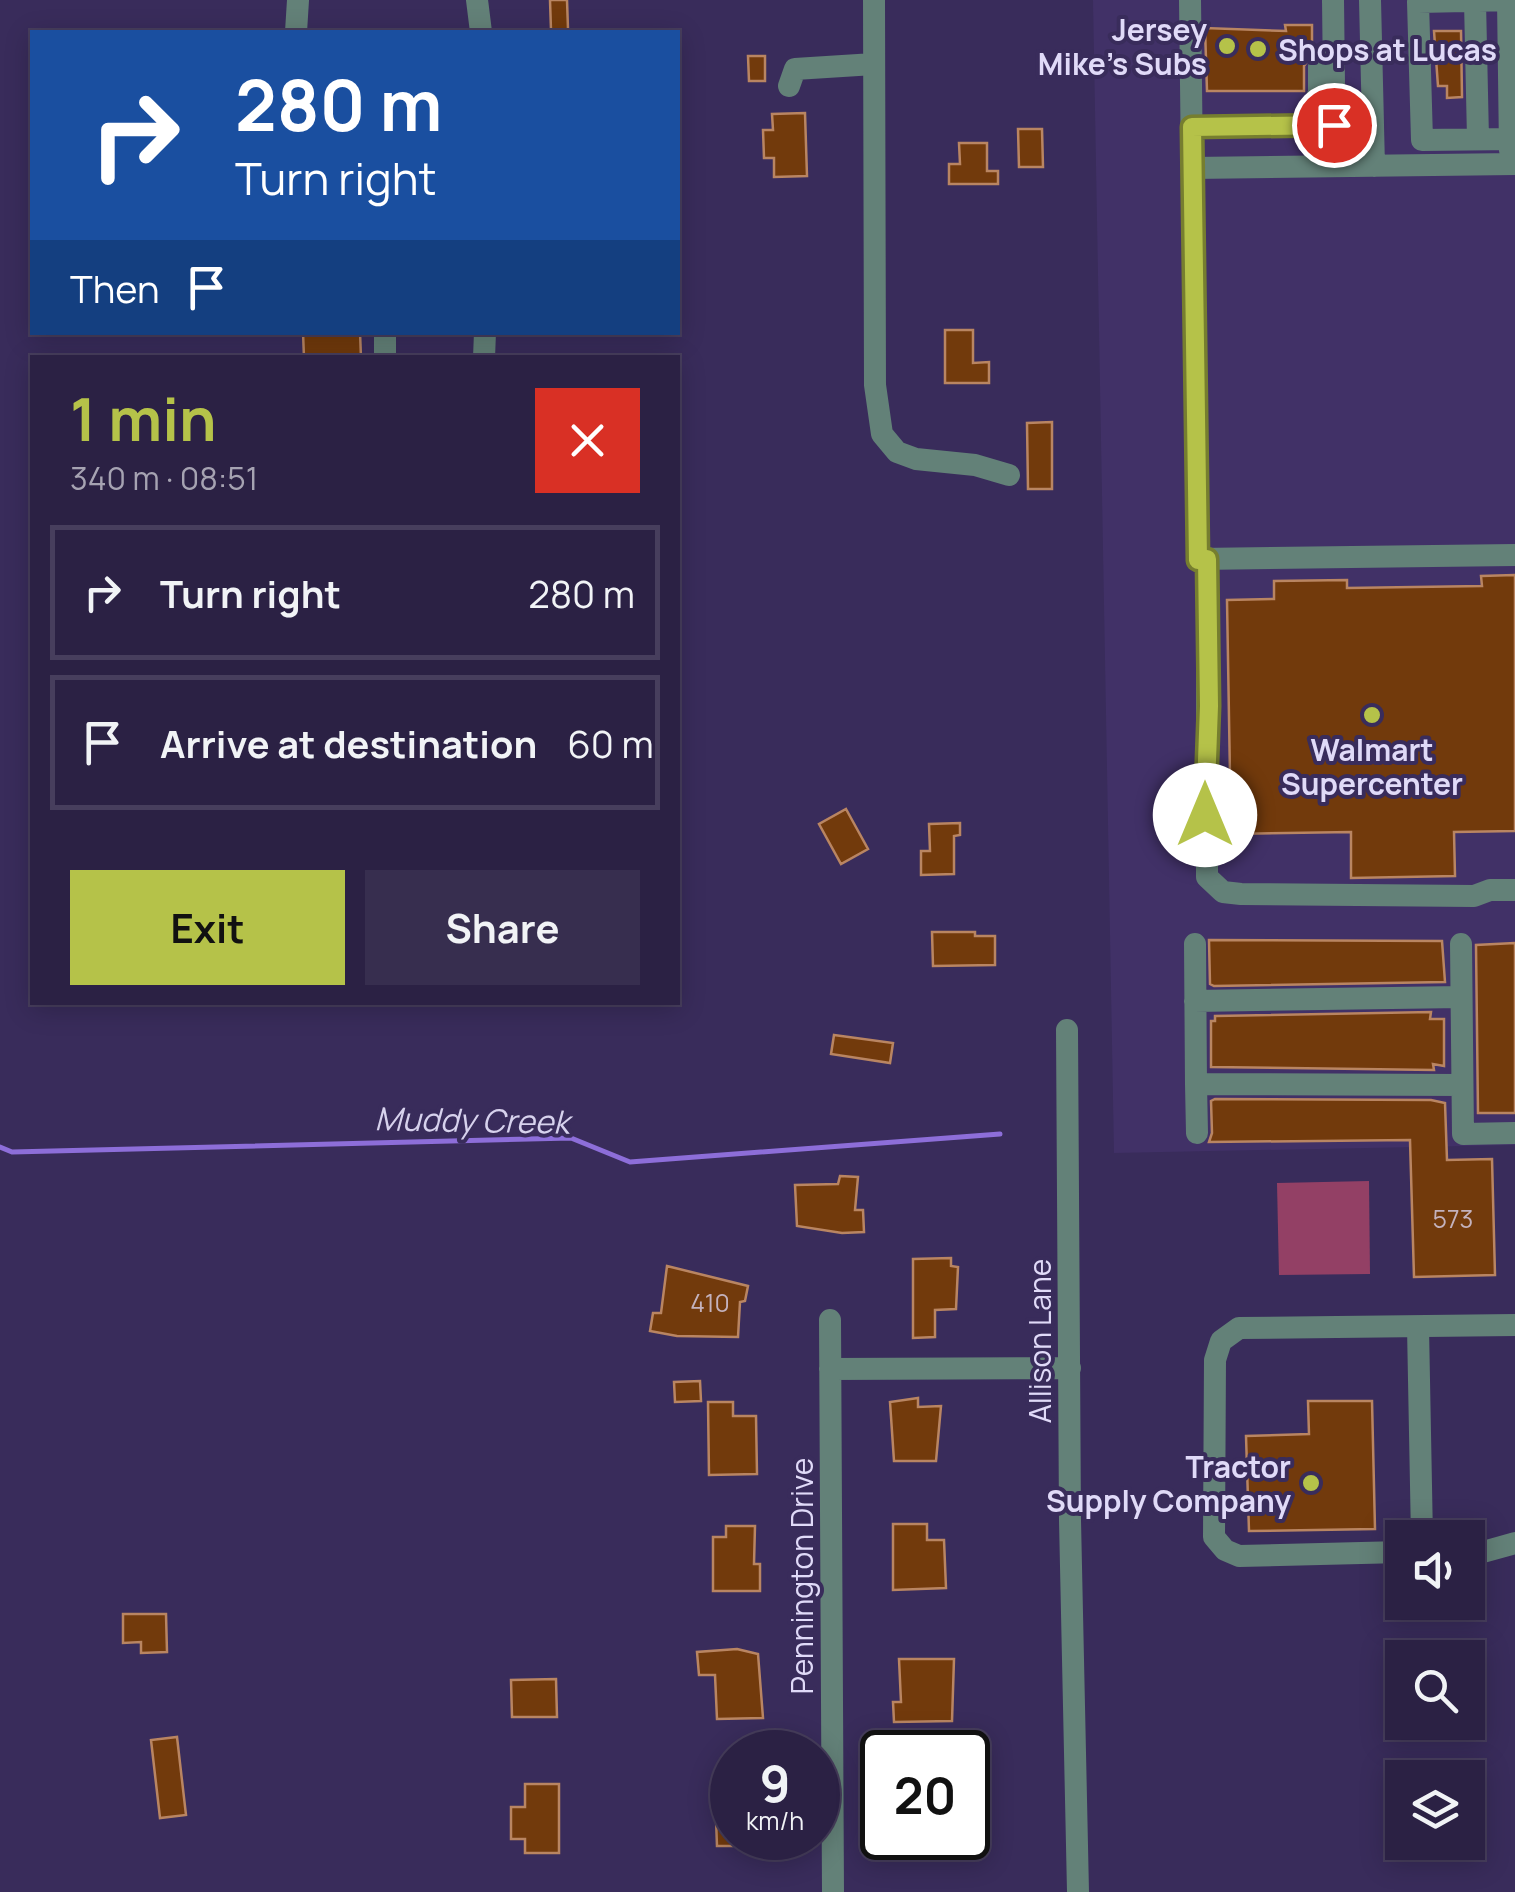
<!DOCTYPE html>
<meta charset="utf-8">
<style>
body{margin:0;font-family:Manrope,sans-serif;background:#372e4f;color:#f1f3f6;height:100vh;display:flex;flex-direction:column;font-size:38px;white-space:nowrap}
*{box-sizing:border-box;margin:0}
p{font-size:32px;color:#a6a3b2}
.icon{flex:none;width:55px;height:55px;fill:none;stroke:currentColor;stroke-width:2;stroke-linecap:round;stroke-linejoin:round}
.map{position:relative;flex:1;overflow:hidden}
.side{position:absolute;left:30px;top:355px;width:650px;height:650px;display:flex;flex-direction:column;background:#2b2144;border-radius:0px;box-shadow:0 5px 25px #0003,0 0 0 2px #473e5d}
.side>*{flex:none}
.banner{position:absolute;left:30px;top:30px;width:650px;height:305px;border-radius:0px;box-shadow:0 5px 25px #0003,0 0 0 2px #473e5d;background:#1a4fa0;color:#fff;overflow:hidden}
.buttons{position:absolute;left:1385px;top:1520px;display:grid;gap:20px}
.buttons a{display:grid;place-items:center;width:100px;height:100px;border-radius:0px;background:#2b2144;box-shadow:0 5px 25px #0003,0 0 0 2px #473e5d;font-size:50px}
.speed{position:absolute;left:710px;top:1730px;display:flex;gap:20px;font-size:50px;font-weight:700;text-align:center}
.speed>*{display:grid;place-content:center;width:130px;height:130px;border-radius:50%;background:#2b2144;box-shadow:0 5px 25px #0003,0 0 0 2px #473e5d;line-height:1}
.speed small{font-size:25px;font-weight:400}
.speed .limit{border:5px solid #111;border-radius:15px;background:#fff;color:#111}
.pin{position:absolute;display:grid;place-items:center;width:85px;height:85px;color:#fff;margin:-42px;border:5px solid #fff;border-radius:50%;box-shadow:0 2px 10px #0007}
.me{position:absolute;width:110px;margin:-55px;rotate:0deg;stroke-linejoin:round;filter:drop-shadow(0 0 8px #0008)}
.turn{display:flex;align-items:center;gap:35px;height:210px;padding:0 40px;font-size:45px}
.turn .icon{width:130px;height:130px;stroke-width:2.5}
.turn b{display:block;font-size:70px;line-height:85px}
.then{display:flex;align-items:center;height:95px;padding:0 40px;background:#0003;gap:20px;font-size:38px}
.round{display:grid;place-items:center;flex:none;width:105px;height:105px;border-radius:0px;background:#372e4f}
.head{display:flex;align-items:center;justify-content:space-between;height:170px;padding:0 40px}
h1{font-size:60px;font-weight:700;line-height:75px;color:#b5c249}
.primary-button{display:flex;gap:20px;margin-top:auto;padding:20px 40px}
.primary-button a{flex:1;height:115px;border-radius:0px;background:#b5c249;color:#111;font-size:40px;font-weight:700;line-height:115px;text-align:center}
.primary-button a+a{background:#372e4f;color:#f1f3f6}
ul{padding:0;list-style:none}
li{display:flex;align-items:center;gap:30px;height:135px;margin:0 20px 15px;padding:0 20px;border:5px solid #473e5d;border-radius:0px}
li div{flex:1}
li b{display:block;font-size:38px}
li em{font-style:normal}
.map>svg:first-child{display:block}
</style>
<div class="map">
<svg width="1515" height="1892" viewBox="0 0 1515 1892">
<rect width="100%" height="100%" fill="#392c5b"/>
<path fill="#413167" d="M 1093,0 L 1515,0 L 1515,1145 L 1114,1153 Z"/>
<path fill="#934065" d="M 1369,1181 L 1370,1274 L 1279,1275 L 1277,1183 Z"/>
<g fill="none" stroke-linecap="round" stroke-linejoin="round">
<path stroke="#8d6ed9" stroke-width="5" d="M 0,1147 L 12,1152 L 571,1138 L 630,1162 L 1000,1134"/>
</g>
<path fill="#723a0c" stroke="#b98562" stroke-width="2.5" d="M 550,0 L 567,0 L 568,29 L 551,30 Z
M 1285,25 L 1312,25 L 1312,54 L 1304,66 L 1304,91 L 1207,91 L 1205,28 L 1286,31 Z
M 1434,31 L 1461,31 L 1462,97 L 1447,98 L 1447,86 L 1438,86 Z
M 748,56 L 765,56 L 765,81 L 749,81 Z
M 805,113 L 807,176 L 774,177 L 774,158 L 764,158 L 763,130 L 773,130 L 772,114 Z
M 1018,129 L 1042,129 L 1043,167 L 1019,167 Z
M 959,143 L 987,143 L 987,171 L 998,171 L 998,184 L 949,184 L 949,164 L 960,164 Z
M 945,330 L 973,330 L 973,363 L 989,362 L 989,383 L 945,383 Z
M 303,332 L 360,332 L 361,358 L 304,358 Z
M 1052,422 L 1052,489 L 1028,489 L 1027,423 Z
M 1515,575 L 1515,831 L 1454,832 L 1455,876 L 1351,878 L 1351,832 L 1231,834 L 1227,600 L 1274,599 L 1274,581 L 1347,580 L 1347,588 L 1482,586 L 1481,576 Z
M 846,809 L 868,849 L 841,864 L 819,824 Z
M 960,823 L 960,835 L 954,836 L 954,874 L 921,875 L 921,851 L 930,851 L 929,824 Z
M 932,932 L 975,932 L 975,936 L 995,936 L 995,965 L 933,966 Z
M 1209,940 L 1442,941 L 1445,982 L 1214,986 L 1210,984 Z
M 1515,943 L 1515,1113 L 1478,1113 L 1476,945 Z
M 1431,1012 L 1430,1019 L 1444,1019 L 1444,1066 L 1433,1064 L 1434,1070 L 1211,1067 L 1211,1021 L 1215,1021 L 1215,1016 Z
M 834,1035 L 893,1043 L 890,1063 L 831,1054 Z
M 1215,1099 L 1431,1100 L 1445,1103 L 1447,1160 L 1492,1159 L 1495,1275 L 1414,1277 L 1410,1140 L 1209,1142 L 1212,1133 L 1211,1101 Z
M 840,1176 L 858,1177 L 855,1210 L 863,1210 L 864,1232 L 842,1233 L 797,1226 L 795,1185 L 838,1184 Z
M 951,1258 L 951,1266 L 958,1267 L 956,1309 L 935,1310 L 935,1337 L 913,1338 L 913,1259 Z
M 667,1266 L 748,1286 L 745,1301 L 740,1302 L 738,1337 L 677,1336 L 650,1331 L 653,1313 L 661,1313 Z
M 700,1381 L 701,1401 L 675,1402 L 674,1382 Z
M 918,1398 L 918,1407 L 941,1406 L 936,1461 L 894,1461 L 890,1402 Z
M 1308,1401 L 1372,1401 L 1375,1529 L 1249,1531 L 1246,1436 L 1309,1434 Z
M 708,1402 L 733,1402 L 733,1416 L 756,1416 L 757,1474 L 709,1475 Z
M 893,1524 L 927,1524 L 927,1540 L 944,1540 L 946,1588 L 893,1590 Z
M 726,1526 L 755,1526 L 754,1564 L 760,1564 L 760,1591 L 713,1591 L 713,1537 L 726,1537 Z
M 123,1614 L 166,1614 L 167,1652 L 141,1653 L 141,1642 L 123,1643 Z
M 737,1649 L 758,1654 L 763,1718 L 717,1719 L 715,1675 L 699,1675 L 697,1652 Z
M 899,1659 L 954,1659 L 952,1721 L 894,1722 L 893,1702 L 901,1702 Z
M 556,1679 L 557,1717 L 512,1717 L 511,1680 Z
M 177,1737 L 186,1815 L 160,1818 L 151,1740 Z
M 525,1784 L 559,1784 L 559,1853 L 525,1853 L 525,1839 L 511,1839 L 511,1807 L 525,1807 Z
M 732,1791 L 732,1846 L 717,1846 L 715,1792 Z
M 890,1838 L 946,1838 L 946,1851 L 890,1851 Z"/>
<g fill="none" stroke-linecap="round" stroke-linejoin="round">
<path stroke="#638178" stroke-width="22" d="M 477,0 L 481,32
M 874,0 L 875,385 L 882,434 L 897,452 L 916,459 L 975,465 L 1009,475
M 1190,0 L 1192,168
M 1333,0 L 1335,166
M 1370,0 L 1374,166
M 1508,0 L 1510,150
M 1515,0 L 1418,2 L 1422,140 L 1515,139
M 1475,1 L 1478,139
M 296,32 L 298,0
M 789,86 L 795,69 L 874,64
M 1305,125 L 1319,93 L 1319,67
M 1192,127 L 1334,125
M 1515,164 L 1192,168 L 1198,559 L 1515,555
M 385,358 L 385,332
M 484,358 L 485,332
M 1207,559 L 1207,877 L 1223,892 L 1241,894 L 1474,896 L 1490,890 L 1515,890
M 1195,944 L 1196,1084
M 1461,944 L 1463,1134 L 1515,1133
M 1195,1001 L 1461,997
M 1067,1030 L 1070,1520 L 1078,1892
M 1197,1133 L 1196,1084 L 1462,1085
M 830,1320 L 833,1892
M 1418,1327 L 1422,1538
M 830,1369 L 1070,1368
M 1402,1552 L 1239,1556 L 1225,1550 L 1214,1537 L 1215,1360 L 1221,1341 L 1239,1328 L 1515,1325
M 1468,1553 L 1483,1552 L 1515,1543"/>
</g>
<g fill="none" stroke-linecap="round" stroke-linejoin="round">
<defs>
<path id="route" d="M 1205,815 L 1209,706 L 1207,559 L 1198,560 L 1192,127 L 1334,125"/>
</defs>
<use href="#route" stroke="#767e2f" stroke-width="25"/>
<use href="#route" stroke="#b5c249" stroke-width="18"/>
</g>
<g fill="#b5c249" stroke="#392c5b" stroke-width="4">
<circle cx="1227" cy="46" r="10"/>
<circle cx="1258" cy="49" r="10"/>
<circle cx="1372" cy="715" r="10"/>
<circle cx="1311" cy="1483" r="10"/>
</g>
<g text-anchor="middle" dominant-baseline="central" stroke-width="8" stroke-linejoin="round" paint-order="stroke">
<g font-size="25" fill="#c4b2bd">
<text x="1453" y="1218">573</text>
<text x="710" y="1302">410</text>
</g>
<g font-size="30" font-weight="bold" fill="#e0daf8" stroke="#392c5b" text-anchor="end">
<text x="1207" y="29">Jersey<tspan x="1207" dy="34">Mike's Subs</tspan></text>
<text x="1278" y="49" text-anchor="start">Shops at Lucas</text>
<text x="1372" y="749" text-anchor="middle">Walmart<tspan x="1372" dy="34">Supercenter</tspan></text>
<text x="1291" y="1466">Tractor<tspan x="1291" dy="34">Supply Company</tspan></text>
</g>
<g font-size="30" fill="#e0daf8" stroke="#392c5b">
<text transform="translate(1039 1341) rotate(-90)">Allison Lane</text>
<text transform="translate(801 1576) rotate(-90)">Pennington Drive</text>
</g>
<g font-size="32" font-style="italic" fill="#d7d2ed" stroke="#392c5b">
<text transform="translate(472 1120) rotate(1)">Muddy Creek</text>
</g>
</g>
</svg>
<div class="buttons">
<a><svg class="icon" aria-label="sound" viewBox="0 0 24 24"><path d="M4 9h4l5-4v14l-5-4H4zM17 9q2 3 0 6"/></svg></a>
<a><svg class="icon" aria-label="search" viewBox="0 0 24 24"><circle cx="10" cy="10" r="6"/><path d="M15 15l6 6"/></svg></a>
<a><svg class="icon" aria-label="layers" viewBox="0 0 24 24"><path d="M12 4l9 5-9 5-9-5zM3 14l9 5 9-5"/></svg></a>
</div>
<div class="speed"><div>9<small>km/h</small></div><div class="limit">20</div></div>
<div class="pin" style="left:1334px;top:125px;background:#d93025"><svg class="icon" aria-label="arrive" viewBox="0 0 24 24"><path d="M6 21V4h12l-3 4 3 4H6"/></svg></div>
<svg class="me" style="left:1205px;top:815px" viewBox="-20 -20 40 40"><circle r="19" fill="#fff"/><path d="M0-13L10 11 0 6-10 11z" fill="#b5c249"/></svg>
<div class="banner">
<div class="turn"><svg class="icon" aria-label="right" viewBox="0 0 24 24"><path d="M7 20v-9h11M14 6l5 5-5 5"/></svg><div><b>280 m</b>Turn right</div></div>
<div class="then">Then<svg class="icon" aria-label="arrive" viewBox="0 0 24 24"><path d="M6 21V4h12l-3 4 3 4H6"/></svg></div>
</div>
<section class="side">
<div class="head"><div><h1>1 min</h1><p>340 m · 08:51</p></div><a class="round" style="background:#d93025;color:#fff"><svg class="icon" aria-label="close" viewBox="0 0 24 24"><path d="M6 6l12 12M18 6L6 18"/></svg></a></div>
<ul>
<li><svg class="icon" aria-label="right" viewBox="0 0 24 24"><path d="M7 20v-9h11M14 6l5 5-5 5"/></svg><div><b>Turn right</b></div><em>280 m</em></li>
<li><svg class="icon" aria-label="arrive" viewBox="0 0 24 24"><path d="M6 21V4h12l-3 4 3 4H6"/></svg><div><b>Arrive at destination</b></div><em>60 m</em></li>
</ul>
<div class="primary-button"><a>Exit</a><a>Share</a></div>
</section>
</div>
